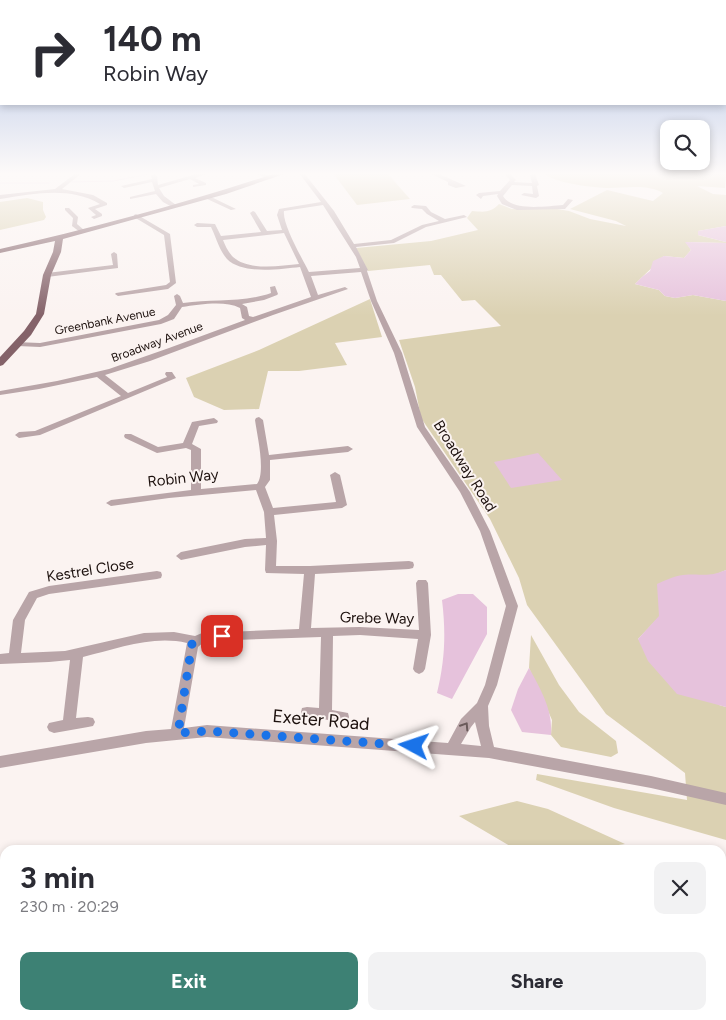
<!DOCTYPE html>
<meta charset="utf-8">
<style>
body{margin:0;font-family:Figtree,sans-serif;background:#f2f2f3;color:#2b2b33;height:100vh;display:flex;flex-direction:column;font-size:19px;white-space:nowrap}
*{box-sizing:border-box;margin:0}
p{font-size:16px;color:#7c7c81}
.icon{flex:none;width:28px;height:28px;fill:none;stroke:currentColor;stroke-width:2;stroke-linecap:round;stroke-linejoin:round}
.map{position:relative;flex:1;overflow:hidden}
.panel{position:absolute;left:0px;top:845px;width:726px;height:175px;display:flex;flex-direction:column;background:#fff;border-radius:15px 15px 0 0;box-shadow:0 2px 8px #0003}
.panel>*{flex:none}
.top-card{position:absolute;left:0px;top:0px;width:726px;height:105px;box-shadow:0 2px 8px #0003;background:#fff;color:#2b2b33;overflow:hidden}
.controls{position:absolute;left:660px;top:120px;display:grid;gap:10px}
.controls a{display:grid;place-items:center;width:50px;height:50px;border-radius:10px;background:#fff;box-shadow:0 2px 8px #0003;font-size:25px}
.pin{position:absolute;display:grid;place-items:center;width:42px;height:42px;color:#fff;margin:-21px;border-radius:10px;box-shadow:0 2px 8px #0006}
.me{position:absolute;width:55px;margin:-28px;rotate:275deg;stroke-linejoin:round;filter:drop-shadow(0 0 4px #0008)}
.turn{display:flex;align-items:center;gap:18px;height:105px;padding:0 20px;font-size:22px}
.turn .icon{width:65px;height:65px;stroke-width:2.5}
.turn b{display:block;font-size:35px;line-height:42px}
.round{display:grid;place-items:center;flex:none;width:52px;height:52px;border-radius:10px;background:#f2f2f3}
.overview{display:flex;align-items:center;justify-content:space-between;height:85px;padding:0 20px}
h1{font-size:30px;font-weight:700;line-height:38px}
.cta{display:flex;gap:10px;margin-top:auto;padding:10px 20px}
.cta a{flex:1;height:58px;border-radius:10px;background:#3d8174;color:#fff;font-size:20px;font-weight:700;line-height:58px;text-align:center}
.cta a+a{background:#f2f2f3;color:#2b2b33}
.map>svg:first-child{display:block}
</style>
<div class="map">
<svg width="726" height="1020" viewBox="0 0 726 1020">
<rect width="100%" height="100%" fill="#fbf3f1"/>
<path fill="#dbd1b2" d="M 333,173 L 387,173 L 410,199 L 357,205 Z
M 544,173 L 680,173 L 679,176 L 690,175 L 690,173 L 726,173 L 725,188 L 697,186 L 713,194 L 726,195 L 726,226 L 698,231 L 698,235 L 726,242 L 726,243 L 686,242 L 691,250 L 684,258 L 664,256 L 635,284 L 659,290 L 665,296 L 675,298 L 693,295 L 726,301 L 726,570 L 712,576 L 685,575 L 660,600 L 659,617 L 638,639 L 719,705 L 726,707 L 726,840 L 614,808 L 536,780 L 537,774 L 687,800 L 685,773 L 606,714 L 527,605 L 519,578 L 490,519 L 421,418 L 415,387 L 399,340 L 501,326 L 475,300 L 462,301 L 441,275 L 434,275 L 430,265 L 368,271 L 356,248 L 431,241 L 478,230 L 467,218 L 472,211 C 484,212 491,213 499,204 L 512,209 L 557,209 L 569,211 L 590,219 L 626,226 L 616,221 L 570,209 L 607,190 L 653,201 L 663,193 C 648,184 625,188 609,188 C 596,188 552,183 544,173 Z
M 27,198 L 43,202 L 43,210 L 46,217 L 44,220 L 0,230 L 0,202 Z
M 370,299 L 382,337 L 335,343 L 347,365 L 299,371 L 268,371 L 259,409 L 224,410 L 194,397 L 186,378 L 259,350 Z
M 531,635 L 559,685 L 579,712 L 616,741 L 618,753 L 611,757 L 561,747 L 551,735 L 552,720 L 529,668 Z
M 517,801 L 548,809 L 625,844 L 586,850 L 517,850 L 459,816 Z"/>
<path fill="#e6c2dc" d="M 726,226 L 726,242 L 698,235 L 698,231 Z
M 685,242 L 726,243 L 726,301 L 693,295 L 675,298 L 665,296 L 659,290 L 635,284 L 642,277 L 650,271 L 653,261 L 664,256 L 684,258 L 691,250 Z
M 538,453 L 562,480 L 511,488 L 494,462 Z
M 726,570 L 726,707 L 677,694 L 648,661 L 638,639 L 659,616 L 657,584 C 666,580 674,576 683,575 C 703,573 706,578 726,570 Z
M 458,594 L 473,594 L 487,607 L 487,634 L 452,699 L 437,693 C 445,660 446,633 442,600 Z
M 529,668 C 541,690 553,710 551,735 L 522,732 L 511,710 L 518,689 Z"/>
<g fill="none" stroke-linecap="round" stroke-linejoin="round">
<path stroke="#e6c2dc" stroke-width="1" d="M 72,182 L 113,181 L 154,173
M 0,183 L 49,183"/>
<path fill="#b9a5a8" fill-rule="evenodd" d="M 76,173 L 82,173 L 62,189 L 93,195 L 107,203 L 107,205 L 95,209 L 102,214 L 102,216 L 94,219 L 91,217 L 96,215 L 88,208 L 100,204 C 69,186 34,194 0,199 L 0,195 L 55,189 Z
M 200,173 L 209,173 L 195,178 L 206,183 L 206,185 L 193,187 L 193,185 L 199,184 L 190,179 L 159,188 L 164,196 L 176,205 L 177,206 L 174,208 L 163,202 L 156,194 L 130,199 L 130,197 L 155,191 L 152,182 L 124,188 L 121,186 L 152,179 L 151,176 L 154,174 L 157,176 L 158,185 Z
M 255,173 L 263,173 L 273,178 L 268,179 Z
M 299,173 L 304,173 L 334,211 L 354,244 L 391,240 L 422,225 L 439,221 L 427,214 L 422,209 L 412,208 L 411,207 L 414,205 L 426,206 L 431,212 L 445,219 L 464,215 L 467,217 L 426,227 L 394,243 L 356,247 L 368,270 L 367,271 L 377,301 L 402,353 L 425,427 L 470,492 L 490,531 L 518,606 L 497,685 L 488,706 L 489,726 L 494,747 L 651,776 L 726,793 L 726,805 L 651,788 L 489,758 L 207,737 L 146,743 L 0,768 L 0,756 L 146,731 L 171,729 L 187,643 C 152,635 117,649 83,657 L 76,718 L 88,717 L 93,718 L 95,722 L 93,726 L 88,727 L 54,733 L 49,731 L 47,727 L 49,723 L 63,720 L 70,660 L 49,662 L 0,664 L 0,654 L 9,653 L 13,620 L 29,592 L 49,586 L 157,571 L 161,572 L 162,575 L 161,578 L 157,579 L 49,594 L 37,598 L 25,620 L 21,653 L 65,651 L 144,633 L 174,632 L 195,636 L 202,633 L 299,629 L 304,574 L 266,573 L 265,570 L 266,545 L 245,547 L 181,560 L 176,556 L 181,552 L 245,539 L 266,538 L 264,512 L 256,490 L 169,498 L 111,506 L 106,503 L 111,500 L 191,490 L 191,450 L 186,448 L 157,453 L 125,438 L 124,436 L 125,434 L 131,434 L 158,447 L 183,443 L 192,422 L 214,418 L 218,421 L 217,423 L 199,426 L 192,444 L 201,449 L 201,489 L 257,484 C 266,472 257,435 255,420 L 256,418 L 259,417 L 263,420 L 269,455 L 348,446 L 353,449 L 348,452 L 270,460 L 270,480 L 265,487 L 273,508 L 336,502 L 330,475 L 335,472 L 340,475 L 347,505 L 342,508 L 274,515 L 277,541 L 276,566 L 310,566 L 409,561 L 413,562 L 414,565 L 413,568 L 409,569 L 315,574 L 311,628 L 360,627 L 419,630 L 416,583 L 418,580 L 426,580 L 428,583 L 431,635 L 425,669 L 423,672 L 419,674 L 415,672 L 413,669 L 418,639 L 360,635 L 333,636 L 332,710 L 348,713 L 349,717 L 348,721 L 343,722 L 307,717 L 302,716 L 301,712 L 302,708 L 307,707 L 319,708 L 321,637 L 205,641 L 198,647 L 184,728 L 207,725 L 448,743 L 461,719 L 477,703 L 485,685 L 506,606 L 480,531 L 460,492 L 417,427 L 394,353 L 371,301 L 361,272 L 311,276 L 318,295 L 345,287 L 348,289 L 273,315 L 150,361 L 105,375 L 128,393 L 167,377 L 165,374 L 166,372 L 172,372 L 176,378 L 40,435 L 19,438 L 15,435 L 19,432 L 35,431 L 121,396 L 97,377 L 39,389 L 0,395 L 0,391 L 57,381 L 109,369 L 169,348 L 245,320 L 242,318 L 240,308 C 224,300 199,305 182,307 L 174,319 L 161,324 L 40,347 L 18,346 L 14,344 L 15,342 L 40,343 L 159,320 L 168,315 L 176,305 L 174,296 L 177,294 L 180,296 L 183,303 C 212,299 243,303 271,293 L 270,287 L 275,286 L 278,294 L 277,295 L 264,300 L 242,304 L 247,307 L 249,316 L 253,317 L 311,297 L 300,267 C 280,269 243,275 227,259 C 219,250 216,237 211,227 L 197,227 L 194,225 L 197,223 L 215,224 L 221,236 L 261,232 L 250,213 L 253,211 L 255,212 L 267,231 L 282,230 L 277,215 L 279,209 L 321,202 ZM 323,205 L 356,257 L 360,268 L 309,272 C 303,260 282,224 284,211 ZM 284,233 L 299,264 C 279,266 249,271 233,257 C 228,252 225,245 223,240 ZM 475,722 L 481,746 L 461,744 L 471,727 Z
M 429,173 L 437,173 L 466,186 L 456,188 L 448,185 L 448,182 Z
M 504,173 L 509,173 L 516,180 L 514,182 L 532,183 L 530,175 L 535,174 L 539,185 L 537,186 L 539,196 L 536,198 L 521,195 L 524,193 L 533,194 L 532,186 L 512,185 L 503,196 C 512,212 547,206 563,205 L 568,199 L 573,200 L 565,209 L 517,210 L 502,204 L 497,196 L 498,194 L 483,196 L 481,199 L 476,195 L 479,193 L 500,191 L 510,180 Z
M 205,196 L 209,196 L 236,209 L 231,210 L 205,198 Z
M 65,208 L 69,208 L 78,217 L 77,224 L 84,230 L 84,232 L 80,232 L 72,226 L 73,218 L 65,210 Z
M 136,214 L 170,234 L 176,283 L 168,289 L 118,296 L 115,294 L 116,293 L 166,285 L 170,282 L 164,235 L 134,217 L 134,215 Z
M 114,252 L 117,254 L 118,268 L 47,277 L 44,275 L 47,273 L 113,265 L 111,254 Z"/>
<path fill="#846269" fill-rule="evenodd" d="M 276,173 L 287,173 L 226,194 L 63,239 L 61,252 L 51,275 L 44,314 L 31,335 L 3,365 L 0,366 L 0,357 L 24,331 L 36,314 L 43,275 L 53,252 L 55,241 L 0,253 L 0,249 C 93,228 186,203 276,173 Z"/>
</g>
<defs><path id="oneway-chevron" d="M-2-3.5L2.5 0L-2 3.5" fill="none" stroke-width="1.6" stroke-linecap="round" stroke-linejoin="round" transform="scale(1.25)"/></defs>
<use stroke="#6a5a5a" href="#oneway-chevron" transform="translate(465 726) rotate(-57)"/>
<linearGradient id="sky" x2="0" y2="1"><stop stop-color="#a7bae3"/><stop offset="0.55" stop-color="#fdfaf9"/><stop offset="1" stop-color="#fdfaf9" stop-opacity="0"/></linearGradient>
<rect width="726" height="316" fill="url(#sky)"/>
<g fill="none" stroke-linecap="round" stroke-linejoin="round">
<path stroke="#1a73e8" stroke-width="9" stroke-dasharray="0 16.2" d="M 222,636 L 202,637 L 192,644 L 178,733 L 207,731 L 414,746"/>
</g>
<g text-anchor="middle" dominant-baseline="central" stroke-width="4" stroke-linejoin="round" paint-order="stroke">
<g font-size="12" fill="#1c100d" stroke="#fbf3f1">
<text transform="translate(105 321) rotate(-11)">Greenbank Avenue</text>
<text transform="translate(157 342) rotate(-20)">Broadway Avenue</text>
</g>
<g font-size="15" fill="#1c100d" stroke="#fbf3f1">
<text transform="translate(465 466) rotate(58)">Broadway Road</text>
<text transform="translate(183 478) rotate(-6)">Robin Way</text>
<text transform="translate(90 570) rotate(-9)">Kestrel Close</text>
<text transform="translate(377 618) rotate(1)">Grebe Way</text>
</g>
<g font-size="18" fill="#1c100d" stroke="#fbf3f1">
<text transform="translate(321 720) rotate(5)">Exeter Road</text>
</g>
</g>
</svg>
<div class="controls">
<a><svg class="icon" aria-label="search" viewBox="0 0 24 24"><circle cx="10" cy="10" r="6"/><path d="M15 15l6 6"/></svg></a>
</div>
<div class="pin" style="left:222px;top:636px;background:#d93025"><svg class="icon" aria-label="arrive" viewBox="0 0 24 24"><path d="M6 21V4h12l-3 4 3 4H6"/></svg></div>
<svg class="me" style="left:414px;top:746px" viewBox="-20 -20 40 40"><path d="M0-17L14 15 0 8-14 15z" fill="#1a73e8" stroke="#fff" stroke-width="4"/></svg>
<div class="top-card">
<div class="turn"><svg class="icon" aria-label="right" viewBox="0 0 24 24"><path d="M7 20v-9h11M14 6l5 5-5 5"/></svg><div><b>140 m</b>Robin Way</div></div>
</div>
<section class="panel">
<div class="overview"><div><h1>3 min</h1><p>230 m · 20:29</p></div><a class="round"><svg class="icon" aria-label="close" viewBox="0 0 24 24"><path d="M6 6l12 12M18 6L6 18"/></svg></a></div>
<div class="cta"><a>Exit</a><a>Share</a></div>
</section>
</div>
